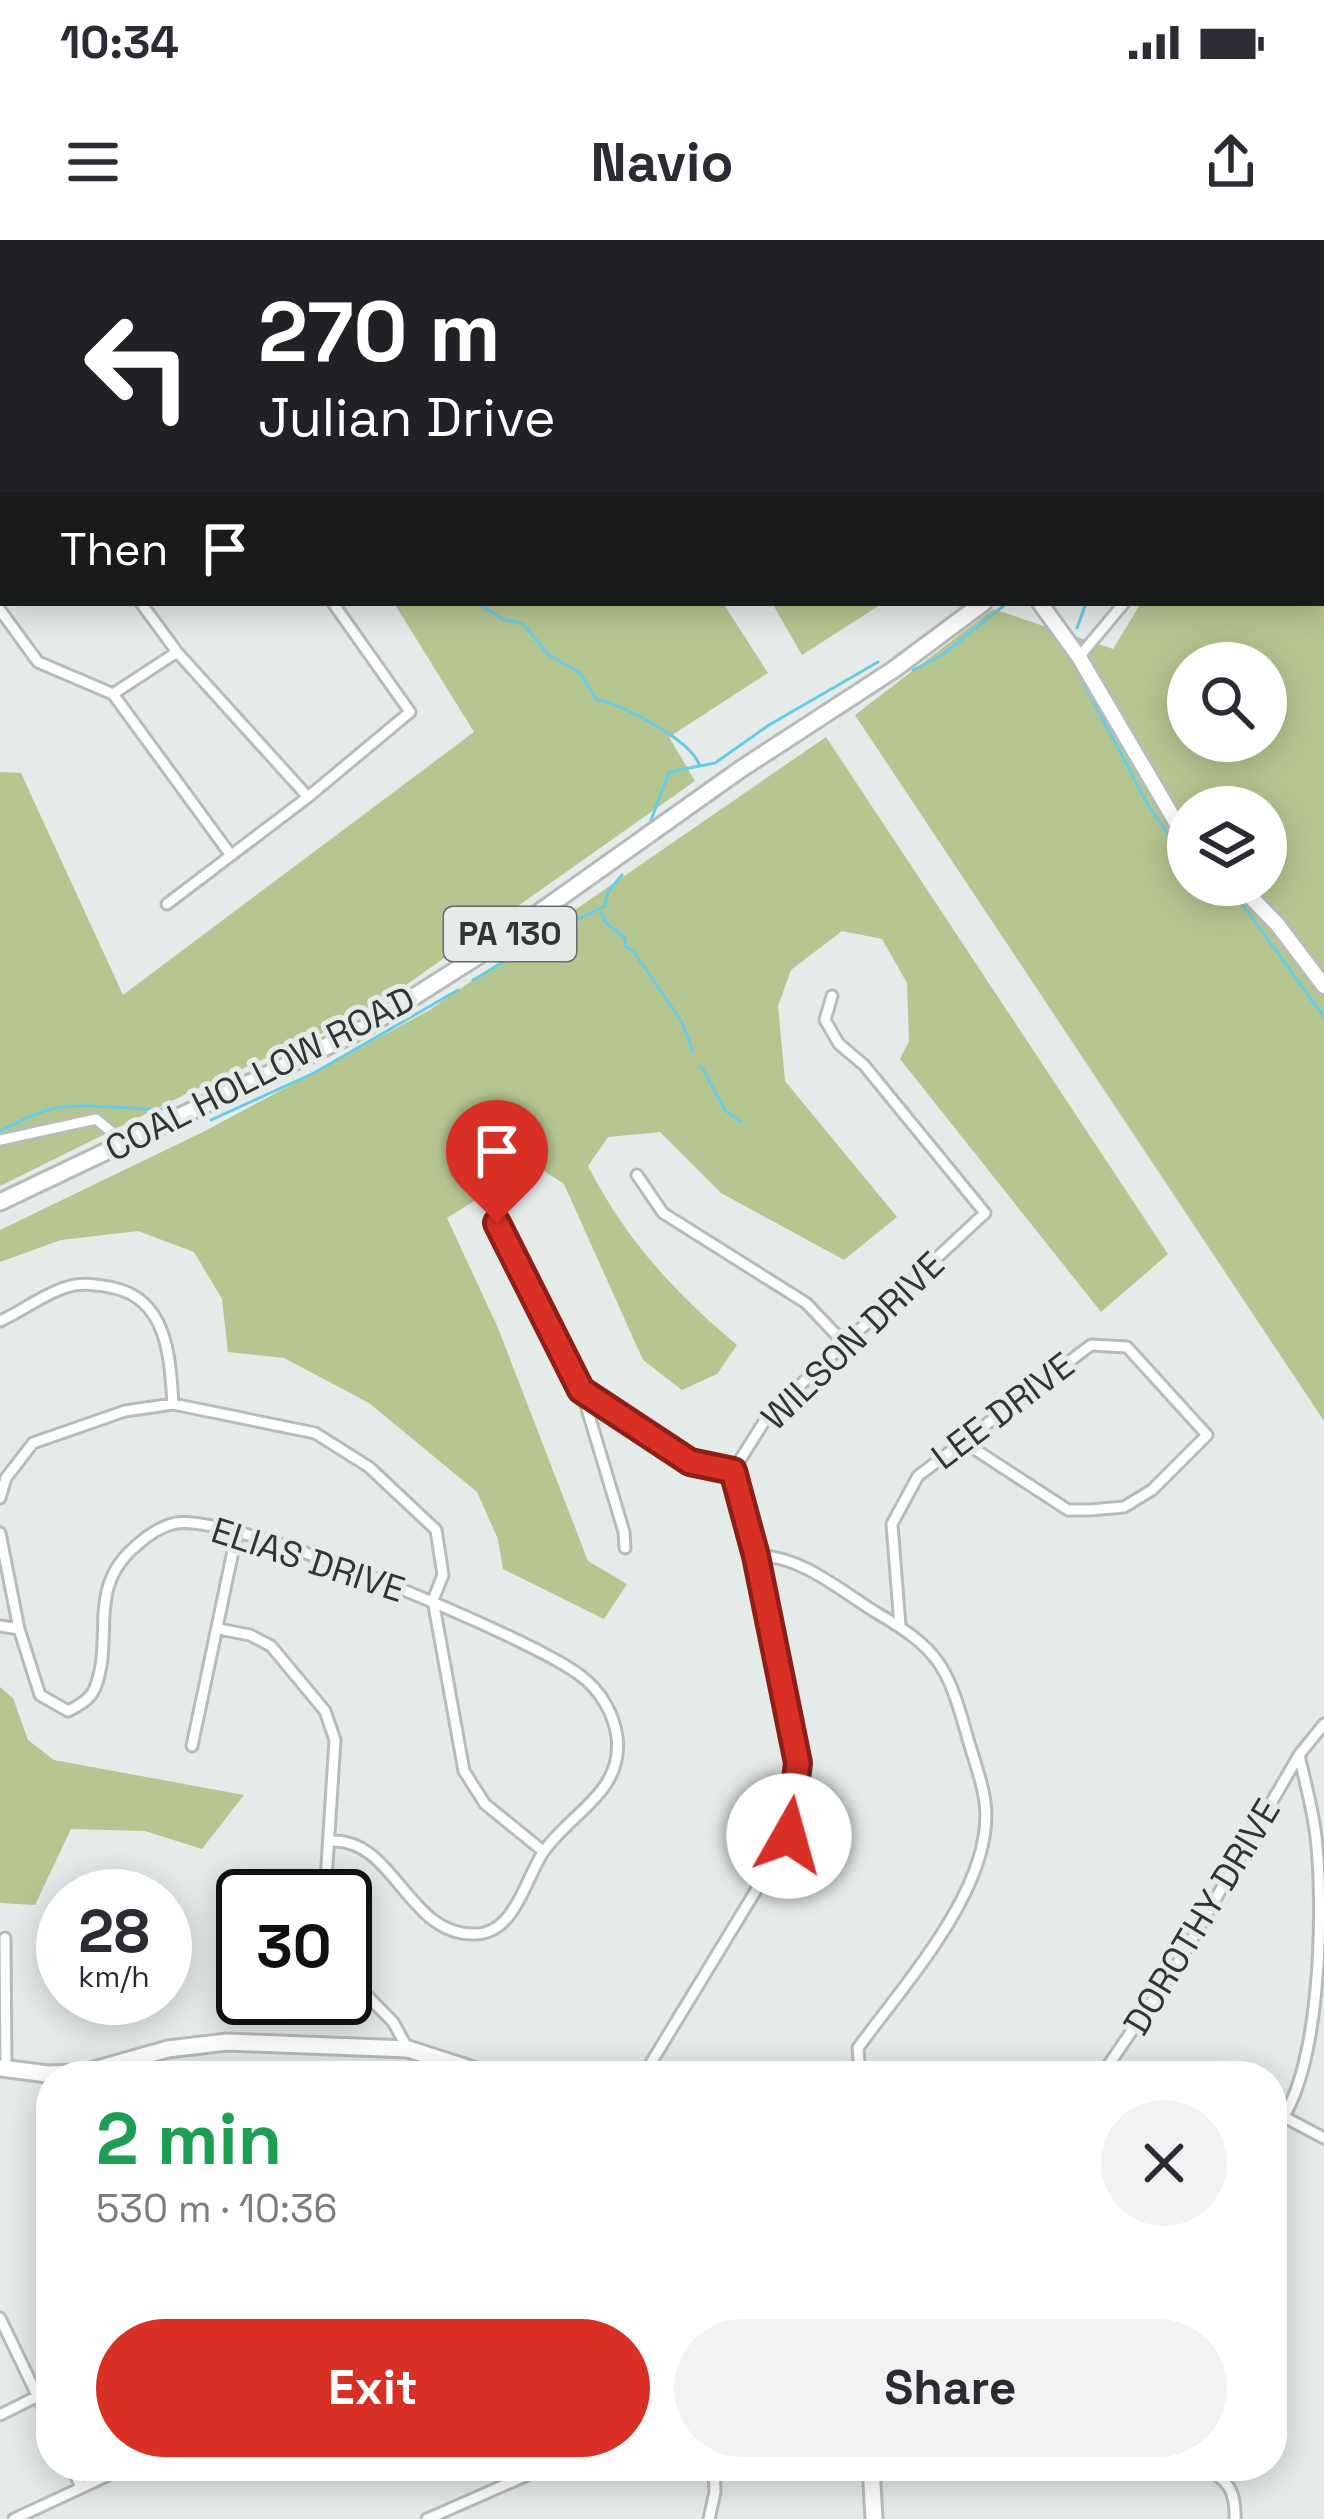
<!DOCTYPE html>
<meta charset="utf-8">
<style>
body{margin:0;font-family:"Space Grotesk",sans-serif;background:#f2f2f3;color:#2b2b33;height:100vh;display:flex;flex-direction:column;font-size:45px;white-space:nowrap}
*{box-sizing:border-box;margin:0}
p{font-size:39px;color:#7c7c81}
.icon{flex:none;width:66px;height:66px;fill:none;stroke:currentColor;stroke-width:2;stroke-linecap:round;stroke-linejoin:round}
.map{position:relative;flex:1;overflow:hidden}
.drawer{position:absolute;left:36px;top:1821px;width:1251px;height:420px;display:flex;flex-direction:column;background:#fff;border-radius:48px;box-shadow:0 6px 30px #0003}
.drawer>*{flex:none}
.guide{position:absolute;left:0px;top:0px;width:1326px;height:366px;box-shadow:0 6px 30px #0003;background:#202124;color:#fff;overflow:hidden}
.controls{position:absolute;left:1167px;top:402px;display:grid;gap:24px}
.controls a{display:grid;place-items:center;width:120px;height:120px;border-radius:50%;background:#fff;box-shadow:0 6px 30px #0003;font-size:60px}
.speed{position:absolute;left:36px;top:1629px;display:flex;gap:24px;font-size:60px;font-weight:700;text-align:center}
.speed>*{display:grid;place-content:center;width:156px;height:156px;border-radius:50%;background:#fff;box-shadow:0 6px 30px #0003;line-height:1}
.speed small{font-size:30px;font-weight:400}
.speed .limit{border:6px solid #111;border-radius:18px;background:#fff;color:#111}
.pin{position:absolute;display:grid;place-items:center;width:102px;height:102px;color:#fff;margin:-123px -51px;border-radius:50% 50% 50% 0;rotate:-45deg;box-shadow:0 0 12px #0007}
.pin .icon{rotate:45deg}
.me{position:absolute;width:132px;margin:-66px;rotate:7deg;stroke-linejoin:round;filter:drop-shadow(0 0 9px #0008)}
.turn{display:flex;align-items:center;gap:42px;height:252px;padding:0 60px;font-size:54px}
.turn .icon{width:156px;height:156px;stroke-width:2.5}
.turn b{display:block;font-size:84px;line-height:102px}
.then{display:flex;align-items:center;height:114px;padding:0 60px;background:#0003;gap:24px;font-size:45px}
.round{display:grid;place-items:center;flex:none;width:126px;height:126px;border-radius:63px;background:#f2f2f3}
.headline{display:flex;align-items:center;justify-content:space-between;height:204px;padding:0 60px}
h1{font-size:72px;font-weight:600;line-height:90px;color:#1e9e55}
.cta{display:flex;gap:24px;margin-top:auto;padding:24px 60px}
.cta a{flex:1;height:138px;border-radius:72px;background:#d93025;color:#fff;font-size:48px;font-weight:600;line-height:138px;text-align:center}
.cta a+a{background:#f2f2f3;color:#2b2b33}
.status{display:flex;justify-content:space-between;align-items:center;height:84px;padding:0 60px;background:#fff;direction:ltr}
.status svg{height:33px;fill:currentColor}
header{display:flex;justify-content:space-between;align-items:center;height:156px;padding:0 60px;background:#fff;font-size:54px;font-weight:600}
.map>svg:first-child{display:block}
</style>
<div class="status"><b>10:34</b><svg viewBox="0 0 49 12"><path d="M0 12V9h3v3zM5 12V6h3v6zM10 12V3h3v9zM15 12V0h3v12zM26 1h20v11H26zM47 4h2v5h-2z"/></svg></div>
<header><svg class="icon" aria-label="menu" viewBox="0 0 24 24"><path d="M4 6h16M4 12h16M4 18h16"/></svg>Navio<svg class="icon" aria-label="share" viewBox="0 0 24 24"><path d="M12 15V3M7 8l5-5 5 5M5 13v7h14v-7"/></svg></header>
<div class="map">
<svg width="1324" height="2279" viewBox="0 0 1324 2279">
<rect width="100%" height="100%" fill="#e4ebe8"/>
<path fill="#b6c691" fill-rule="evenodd" d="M 598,0 L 919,0 L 922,3 L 600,3 Z
M 1324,222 L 1324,1181 L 855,475 L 993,369 L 1113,409 L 1141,363 L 1323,363 ZM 1188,423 L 1266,423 L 1266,501 L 1188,501 ZM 1188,567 L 1266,567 L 1266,645 L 1188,645 Z
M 394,363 L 723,363 L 768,433 L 669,497 L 695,541 L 365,774 L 188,853 L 0,946 L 0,532 L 21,533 L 123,755 L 474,492 Z
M 772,363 L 883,363 L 802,415 Z
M 826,497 L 1168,1014 L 1101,1072 L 900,819 L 909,801 L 907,743 L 882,699 L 842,691 L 791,730 L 778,766 L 785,841 L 897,977 L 844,1020 L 721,953 L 660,892 L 608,897 L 588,926 C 626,1000 674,1052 737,1105 L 717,1134 L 682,1150 L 643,1120 L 564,944 L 533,924 L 447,978 L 498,1088 L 588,1321 L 627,1344 L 604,1379 L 503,1329 L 498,1299 L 477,1252 L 369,1163 L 284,1118 L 228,1112 L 222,1059 L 194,1012 L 138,991 L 61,1000 L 0,1022 L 0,990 L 205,891 L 428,771 Z
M 0,1447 L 13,1458 L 28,1500 L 54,1520 L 244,1555 L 202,1609 L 145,1591 L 71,1589 L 35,1665 L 0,1663 Z"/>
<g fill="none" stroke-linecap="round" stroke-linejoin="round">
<path stroke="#69cce4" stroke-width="3" d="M 945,0 L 948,3
M 1323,139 L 1324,139
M 477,363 L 504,380 L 522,383 L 549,415 L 580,433 L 597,460 C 621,463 690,500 699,524
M 1077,388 L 1086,363
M 1071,419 L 1148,565 L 1188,623
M 913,430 L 941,416 L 1007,363
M 651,580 L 669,532 L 715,523 L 769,485 L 878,422
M 1218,645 L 1241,662 L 1324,777
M 601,673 L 606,683 L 625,698 L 625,706 L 634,712 L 682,782 L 693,812
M 473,740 L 574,681 L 605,666 L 608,652 L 622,635
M 701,826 L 725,870 L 741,882
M 211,880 L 314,833 L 458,750
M 0,891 C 14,885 29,876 44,871 C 81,860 132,871 171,869"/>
<defs>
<path id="street" d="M 70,0 L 75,3
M 0,101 L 3,100
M 0,169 L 3,174
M 141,363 L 177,412 L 308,557
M 0,370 L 38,422 L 113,454
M 1079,417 L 1124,363
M 113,454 L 230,614
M 113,454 L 177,412
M 167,664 L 308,557 L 410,472 L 333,363
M 0,900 L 96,879 L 126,904
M 637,935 L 663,973 L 806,1063 L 845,1104
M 497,983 L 581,1150 L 690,1222 L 733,1231
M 0,1081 C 23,1071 43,1054 67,1047 C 82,1042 99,1045 114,1048 C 168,1060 170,1119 173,1164
M 582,1152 L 624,1292 L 625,1308
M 0,1258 L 6,1238 L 33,1203 L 125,1171 L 173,1164 L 315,1193 L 369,1227 L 436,1290 L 443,1335 L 433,1360
M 0,1293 L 19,1389 L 40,1455 L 68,1471 C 78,1466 90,1460 95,1448 C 115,1397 85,1348 137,1305 C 148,1295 161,1286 176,1283 C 233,1273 531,1397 581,1436 C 600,1450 614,1474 617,1497 C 624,1553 568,1574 542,1614 C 525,1641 514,1693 476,1694 C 408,1697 395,1599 332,1601
M 756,1316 C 799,1314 841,1351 877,1373 C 938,1409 947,1425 966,1492 C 972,1515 982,1539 985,1562 C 996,1645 904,1744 858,1808 L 860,1836
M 433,1360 L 464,1531 L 485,1564 L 543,1611
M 0,1386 L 19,1389
M 900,1386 L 892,1284 L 918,1236 L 1091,1105 L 1127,1107 L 1207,1195 L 1152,1250 L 1124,1267 L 1090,1270 L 1068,1270 L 962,1201
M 219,1389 L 250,1395 L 271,1406 L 325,1471 L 335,1500 L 325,1656
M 192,1506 L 237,1292
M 5,1698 L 6,1829
M 345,1733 L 393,1782 L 408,1809
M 643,1836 L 789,1596 L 798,1523 L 756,1316 L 733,1231 L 769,1174 L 985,973 L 864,825 L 839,804 L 825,780 L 832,756
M 1101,1836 L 1180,1720 L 1299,1515 L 1324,1484
M 1286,1878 L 1324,1898
M 1272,1892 C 1322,1841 1324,1667 1316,1597 C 1313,1570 1305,1542 1299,1515
M 0,2078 L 51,2184
M 0,2175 L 38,2156
M 71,2226 L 81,2247
M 1204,2226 C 1228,2241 1236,2250 1235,2279
M 14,2279 L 128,2226
M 427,2279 L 548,2226
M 709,2279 L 715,2252 L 714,2226"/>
<path id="secondary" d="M 1040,363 L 1079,417 L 1177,584 L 1188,594
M 1239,645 L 1277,684 L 1324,746"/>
<path id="primary" d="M 1055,0 L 1060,3
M 1323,158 L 1324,159
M 0,962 L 363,789 L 478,716 L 741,529 L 893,430 L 983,363
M 0,1828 L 48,1834 L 83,1833 L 168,1809 L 227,1802 L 408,1809 L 492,1836
M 871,2226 L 874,2279"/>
</defs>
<use href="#street" stroke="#b5bcb9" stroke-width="15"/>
<use href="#secondary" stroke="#b5bcb9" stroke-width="20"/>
<use href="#primary" stroke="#b5bcb9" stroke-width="21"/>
<use href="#street" stroke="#fff" stroke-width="9"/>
<use href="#secondary" stroke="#fff" stroke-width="14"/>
<use href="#primary" stroke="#fff" stroke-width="15"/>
</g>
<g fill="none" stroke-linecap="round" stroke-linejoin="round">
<defs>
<path id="route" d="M 497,983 L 581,1150 L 690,1222 L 733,1231 L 756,1316 L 798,1523 L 789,1596"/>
</defs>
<use href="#route" stroke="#8d1f18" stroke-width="30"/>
<use href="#route" stroke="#d93025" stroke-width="21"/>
</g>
<g text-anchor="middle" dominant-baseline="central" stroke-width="10" stroke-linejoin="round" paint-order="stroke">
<rect fill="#e4ebe8" stroke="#676c6a" stroke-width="3" x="444" y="667" width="132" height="54" rx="9"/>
<g font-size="33" font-weight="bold" fill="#323534">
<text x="510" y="694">PA 130</text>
</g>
<g font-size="36" fill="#323534" stroke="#e4ebe8">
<text transform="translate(260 834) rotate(-27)">COAL HOLLOW ROAD</text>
<text transform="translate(853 1101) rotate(-44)">WILSON DRIVE</text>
<text transform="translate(1003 1171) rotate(-37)">LEE DRIVE</text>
<text transform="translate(308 1320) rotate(18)">ELIAS DRIVE</text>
<text transform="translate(1202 1677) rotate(-59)">DOROTHY DRIVE</text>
</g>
</g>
</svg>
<div class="controls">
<a><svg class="icon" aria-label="search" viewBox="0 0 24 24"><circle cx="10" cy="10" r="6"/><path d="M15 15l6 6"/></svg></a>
<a><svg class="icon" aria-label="layers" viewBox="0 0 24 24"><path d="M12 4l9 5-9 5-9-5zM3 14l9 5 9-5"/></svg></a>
</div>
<div class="speed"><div>28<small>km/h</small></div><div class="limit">30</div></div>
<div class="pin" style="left:497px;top:983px;background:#d93025"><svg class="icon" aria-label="arrive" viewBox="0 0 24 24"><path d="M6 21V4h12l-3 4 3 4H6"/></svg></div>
<svg class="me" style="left:789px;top:1596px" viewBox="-20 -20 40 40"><circle r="19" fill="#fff"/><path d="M0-13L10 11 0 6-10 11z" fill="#d93025"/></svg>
<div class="guide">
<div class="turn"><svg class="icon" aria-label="left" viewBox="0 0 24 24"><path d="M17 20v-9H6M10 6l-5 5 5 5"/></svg><div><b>270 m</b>Julian Drive</div></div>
<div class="then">Then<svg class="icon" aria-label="arrive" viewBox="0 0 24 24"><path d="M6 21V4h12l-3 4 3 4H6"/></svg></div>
</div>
<section class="drawer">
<div class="headline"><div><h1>2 min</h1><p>530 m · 10:36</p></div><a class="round"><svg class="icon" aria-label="close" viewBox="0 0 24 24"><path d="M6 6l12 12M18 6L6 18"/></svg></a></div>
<div class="cta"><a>Exit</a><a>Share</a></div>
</section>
</div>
